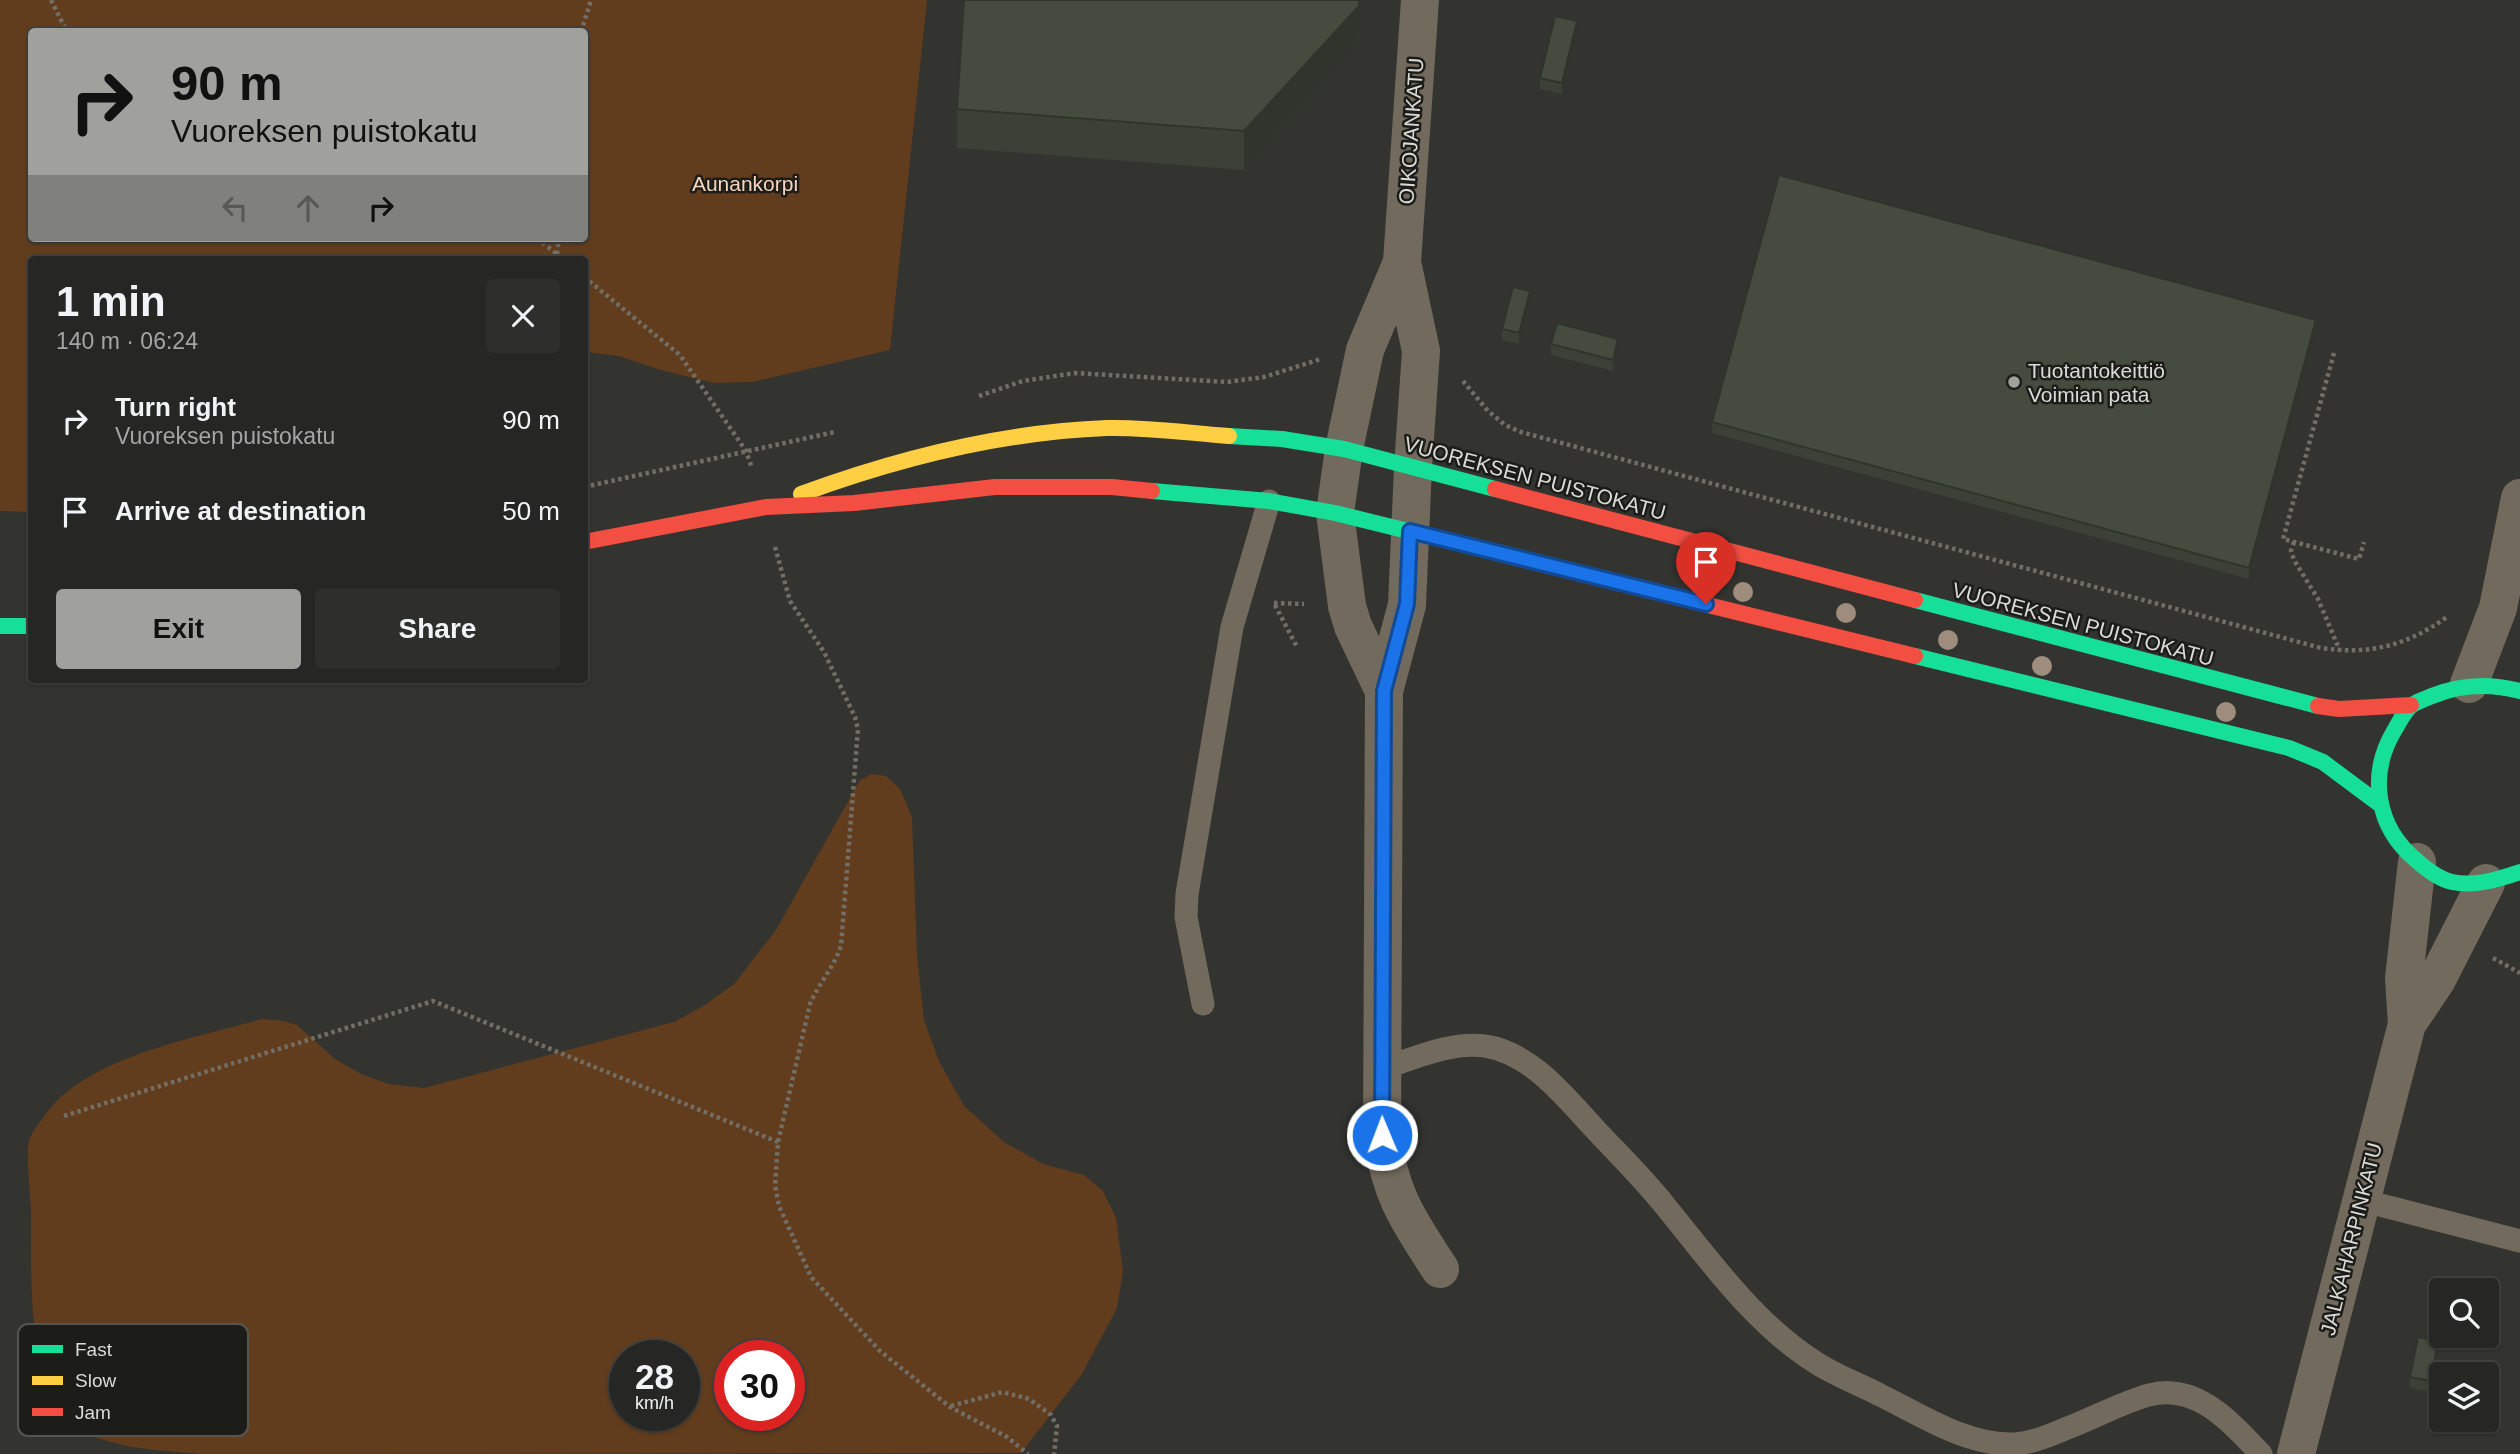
<!DOCTYPE html>
<meta charset="utf-8">
<style>
body{margin:0;font-family:Helvetica,sans-serif;background:#2e2e2c;color:#f1f3f6;height:100vh;display:flex;flex-direction:column;font-size:26px;white-space:nowrap}
*{box-sizing:border-box;margin:0}
p{font-size:23px;color:#a4a5a6}
.icon{flex:none;width:38px;height:38px;fill:none;stroke:currentColor;stroke-width:2;stroke-linecap:round;stroke-linejoin:round}
.map{position:relative;flex:1;overflow:hidden}
.side{position:absolute;left:28px;top:256px;width:560px;height:427px;display:flex;flex-direction:column;background:#262624;border-radius:7px;box-shadow:0 2px 5px #0004,0 0 0 2px #424341}
.side>*{flex:none}
.banner{position:absolute;left:28px;top:28px;width:560px;height:214px;border-radius:7px;box-shadow:0 2px 5px #0004,0 0 0 2px #424341;background:#a0a09d;color:#111;overflow:hidden}
.fabs{position:absolute;left:2429px;top:1278px;display:grid;gap:14px}
.fabs a{display:grid;place-items:center;width:70px;height:70px;border-radius:7px;background:#262624;box-shadow:0 2px 5px #0004,0 0 0 2px #424341;font-size:35px}
.speed{position:absolute;left:609px;top:1340px;display:flex;gap:14px;font-size:35px;font-weight:700;text-align:center}
.speed>*{display:grid;place-content:center;width:91px;height:91px;border-radius:50%;background:#262624;box-shadow:0 2px 5px #0004,0 0 0 2px #424341;line-height:1}
.speed small{font-size:18px;font-weight:400}
.speed .limit{border:10px solid #d22;background:#fff;color:#111}
.pin{position:absolute;display:grid;place-items:center;width:60px;height:60px;color:#fff;margin:-72px -30px;border-radius:50% 50% 50% 0;rotate:-45deg;box-shadow:0 0 7px #0007}
.pin .icon{rotate:45deg}
.me{position:absolute;width:77px;margin:-38px;rotate:359deg;stroke-linejoin:round;filter:drop-shadow(0 0 5px #0008)}
.turn{display:flex;align-items:center;gap:24px;height:147px;padding:0 28px;font-size:32px}
.turn .icon{width:91px;height:91px;stroke-width:2.5}
.turn b{display:block;font-size:49px;line-height:60px}
.lanes{display:flex;align-items:center;height:66px;padding:0 28px;background:#0003;justify-content:center;gap:35px;direction:ltr}
.lanes .off{opacity:.35}
.round{display:grid;place-items:center;flex:none;width:74px;height:74px;border-radius:7px;background:#2e2e2c}
.summary{display:flex;align-items:center;justify-content:space-between;height:119px;padding:0 28px}
h1{font-size:42px;font-weight:800;line-height:52px}
.action{display:flex;gap:14px;margin-top:auto;padding:14px 28px}
.action a{flex:1;height:80px;border-radius:7px;background:#a0a09d;color:#111;font-size:28px;font-weight:800;line-height:80px;text-align:center}
.action a+a{background:#2e2e2c;color:#f1f3f6}
ul{padding:0;list-style:none}
li{display:flex;align-items:center;gap:21px;height:91px;padding:0 28px}
li div{flex:1}
li b{display:block;font-size:26px}
li em{font-style:normal}
.map>svg:first-child{display:block}
</style>
<div class="map">
<svg width="2520" height="1454" viewBox="0 0 2520 1454">
<rect width="100%" height="100%" fill="#333330"/>
<path fill="#623d1d" fill-rule="evenodd" d="M 0,0 L 927,0 L 890,350 L 752,382 L 714,383 L 657,369 L 619,356 L 585,352 L 584,259 L 32,259 L 31,512 L 0,511 ZM 32,32 L 584,32 L 584,238 L 32,238 Z
M 872,774 L 886,776 L 900,789 L 912,817 L 917,956 L 924,1020 L 939,1061 L 964,1106 L 1004,1142 L 1043,1164 L 1084,1175 L 1103,1191 L 1116,1218 L 1123,1271 L 1117,1308 L 1082,1374 L 1021,1453 L 204,1454 C 168,1451 99,1449 72,1423 C 24,1378 32,1270 31,1209 C 30,1192 26,1155 29,1140 C 31,1133 47,1112 53,1105 C 98,1055 198,1037 262,1019 L 284,1021 L 297,1025 L 335,1059 L 361,1074 L 389,1084 L 424,1088 L 674,1022 L 705,1005 L 734,984 L 776,930 L 860,780 ZM 625,1356 L 684,1356 L 684,1416 L 625,1416 ZM 730,1356 L 789,1356 L 789,1416 L 730,1416 Z"/>
<g fill="none" stroke-linecap="round" stroke-linejoin="round">
<path stroke="#726e65" stroke-width="4.5" stroke-dasharray="3.5 3.5" stroke-linecap="butt" d="M 51,0 L 67,32
M 581,32 L 591,0
M 537,238 L 563,259
M 557,254 L 559,238
M 584,277 L 680,355 L 746,451 L 752,468
M 2334,353 L 2283,539 L 2359,559 L 2364,542
M 1463,381 L 1488,411 L 1505,425 L 1521,432 L 2321,648 C 2370,655 2406,646 2447,617
M 979,396 L 1023,381 L 1075,373 L 1227,382 L 1264,377 L 1321,359
M 584,487 L 835,432
M 2294,542 L 2291,551 L 2294,560 L 2318,599 L 2340,651
M 775,547 L 790,601 L 824,652 L 855,717 L 858,729 L 841,946 C 834,967 819,983 810,1004 L 778,1142 L 775,1185 L 779,1206 L 811,1277 L 880,1351 L 950,1407 L 1007,1437 L 1028,1454
M 1274,603 L 1304,604
M 1275,605 L 1297,647
M 2493,958 L 2520,973
M 64,1116 L 433,1001 L 778,1142
M 951,1406 L 1003,1392 L 1029,1399 L 1051,1415 L 1057,1426 L 1054,1454"/>
<path stroke="#726a5c" stroke-width="23" d="M 1203,1004 L 1186,917 L 1187,894 L 1232,627 L 1269,501
M 1381,1069 C 1413,1059 1451,1041 1485,1046 C 1531,1053 1564,1096 1594,1128 C 1618,1154 1644,1179 1666,1207 C 1711,1262 1756,1326 1818,1364 C 1837,1376 1859,1384 1880,1395 C 1921,1415 1967,1446 2014,1444 C 2034,1443 2052,1434 2070,1427 C 2096,1417 2123,1402 2149,1395 C 2197,1382 2232,1424 2261,1454
M 2361,1200 L 2520,1241"/>
<path stroke="#726a5c" stroke-width="38" d="M 1420,0 L 1402,262 L 1421,351 L 1413,467 L 1407,605 L 1384,691 L 1382,1135 C 1390,1195 1408,1220 1440,1269
M 2469,684 L 2498,608 L 2520,498
M 1384,691 L 1353,626 L 1347,606 L 1335,513 L 1344,449 L 1365,350 L 1402,262
M 2407,1024 L 2436,981 L 2486,883
M 2296,1454 L 2407,1024 L 2404,978 L 2417,862"/>
<path stroke="#16e098" stroke-width="16" d="M 1229,436 L 1282,439 L 1344,449 L 1495,489
M 1152,491 L 1269,501 L 1335,513 L 1497,553
M 1915,600 L 2318,706
M 0,626 L 32,626
M 1915,656 L 2289,748 L 2323,762 L 2378,803
M 2520,691 C 2489,683 2461,684 2432,696 C 2425,699 2418,701 2412,705 C 2404,711 2399,723 2394,731 C 2368,775 2376,827 2416,860 C 2426,869 2439,879 2452,882 C 2475,887 2499,879 2520,872"/>
<path stroke="#ffcf43" stroke-width="16" d="M 801,494 C 899,458 1002,432 1107,428 C 1147,427 1189,433 1229,436"/>
<path stroke="#f24e42" stroke-width="16" d="M 1495,489 L 1915,600
M 584,542 L 766,507 L 854,503 L 995,487 L 1112,487 L 1152,491
M 1497,553 L 1915,656
M 2318,706 L 2339,709 L 2411,705"/>
</g>
<g fill="#9e8c7d">
<circle cx="1743" cy="592" r="10"/>
<circle cx="1846" cy="613" r="10"/>
<circle cx="1948" cy="640" r="10"/>
<circle cx="2042" cy="666" r="10"/>
<circle cx="2226" cy="712" r="10"/>
</g>
<path fill="#3c4036" d="M 964,0 L 1362,0 L 1359,45 L 1244,170 L 957,148 L 957,109 Z
M 1577,32 L 1562,94 L 1540,89 L 1540,78 Z
M 1530,302 L 1519,344 L 1502,340 L 1502,329 Z
M 2316,331 L 2249,579 L 1712,433 L 1712,422 Z
M 1551,344 L 1618,350 L 1613,371 L 1551,355 Z
M 2438,1352 L 2431,1392 L 2410,1388 L 2410,1377 Z"/>
<path fill="#31342c" d="M 1359,0 L 1362,0 L 1359,45 L 1244,170 L 1244,131 Z
M 1577,21 L 1577,32 L 1562,94 L 1562,83 Z
M 1530,291 L 1530,302 L 1519,344 L 1519,333 Z
M 2316,320 L 2316,331 L 2249,579 L 2249,568 Z
M 1618,339 L 1618,350 L 1613,371 L 1613,360 Z
M 2438,1341 L 2438,1352 L 2431,1392 L 2431,1381 Z"/>
<path fill="#464b3f" stroke="#31342c" stroke-width="2" d="M 964,0 L 1359,0 L 1359,6 L 1244,131 L 957,109 Z
M 1555,16 L 1577,21 L 1562,83 L 1540,78 Z
M 1779,175 L 2316,320 L 2249,568 L 1712,422 Z
M 1513,287 L 1530,291 L 1519,333 L 1502,329 Z
M 1557,323 L 1618,339 L 1613,360 L 1551,344 Z
M 2418,1337 L 2438,1341 L 2431,1381 L 2410,1377 Z"/>
<g fill="none" stroke-linecap="round" stroke-linejoin="round">
<defs>
<path id="route" d="M 1382,1135 L 1384,691 L 1407,604 L 1410,531 L 1706,604"/>
</defs>
<use href="#route" stroke="#114b97" stroke-width="18"/>
<use href="#route" stroke="#1a73e8" stroke-width="12"/>
</g>
<circle fill="#a0a09d" stroke="#1c1c19" stroke-width="2.5" cx="2014" cy="382" r="7"/>
<g text-anchor="middle" dominant-baseline="central" stroke-width="5" stroke-linejoin="round" paint-order="stroke">
<g font-size="21" fill="#dadad7" stroke="#1c1c19">
<text transform="translate(1411 131) rotate(-86)">OIKOJANKATU</text>
<text transform="translate(1535 478) rotate(15)">VUOREKSEN PUISTOKATU</text>
<text transform="translate(2083 624) rotate(15)">VUOREKSEN PUISTOKATU</text>
<text transform="translate(2351 1239) rotate(-76)">JALKAHARPINKATU</text>
</g>
<g font-size="21" fill="#f6d5bc" stroke="#1c1c19">
<text x="745" y="183">Aunankorpi</text>
</g>
<g font-size="21" fill="#dadad7" stroke="#1c1c19" text-anchor="start">
<text x="2028" y="370">Tuotantokeittiö<tspan x="2028" dy="24">Voimian pata</tspan></text>
</g>
</g>
<rect x="18" y="1324" width="230" height="112" rx="10" fill="#1c1c19" stroke="#555552" stroke-width="2"/>
<rect x="32" y="1345" width="31" height="8" fill="#16e098"/>
<rect x="32" y="1376" width="31" height="9" fill="#ffcf43"/>
<rect x="32" y="1408" width="31" height="8" fill="#f24e42"/>
<g font-size="19" fill="#dadad7">
<text x="75" y="1356">Fast</text>
<text x="75" y="1387">Slow</text>
<text x="75" y="1419">Jam</text>
</g>
</svg>
<div class="fabs">
<a><svg class="icon" aria-label="search" viewBox="0 0 24 24"><circle cx="10" cy="10" r="6"/><path d="M15 15l6 6"/></svg></a>
<a><svg class="icon" aria-label="layers" viewBox="0 0 24 24"><path d="M12 4l9 5-9 5-9-5zM3 14l9 5 9-5"/></svg></a>
</div>
<div class="speed"><div>28<small>km/h</small></div><div class="limit">30</div></div>
<div class="pin" style="left:1706px;top:604px;background:#d93025"><svg class="icon" aria-label="arrive" viewBox="0 0 24 24"><path d="M6 21V4h12l-3 4 3 4H6"/></svg></div>
<svg class="me" style="left:1382px;top:1135px" viewBox="-20 -20 40 40"><circle r="17" fill="#1a73e8" stroke="#fff" stroke-width="3"/><path d="M0-11L8 9 0 5-8 9z" fill="#fff"/></svg>
<div class="banner">
<div class="turn"><svg class="icon" aria-label="right" viewBox="0 0 24 24"><path d="M7 20v-9h11M14 6l5 5-5 5"/></svg><div><b>90 m</b>Vuoreksen puistokatu</div></div>
<div class="lanes"><svg class="icon off" aria-label="left" viewBox="0 0 24 24"><path d="M17 20v-9H6M10 6l-5 5 5 5"/></svg><svg class="icon off" aria-label="ahead" viewBox="0 0 24 24"><path d="M12 20V5M6 11l6-6 6 6"/></svg><svg class="icon" aria-label="right" viewBox="0 0 24 24"><path d="M7 20v-9h11M14 6l5 5-5 5"/></svg></div>
</div>
<section class="side">
<div class="summary"><div><h1>1 min</h1><p>140 m · 06:24</p></div><a class="round"><svg class="icon" aria-label="close" viewBox="0 0 24 24"><path d="M6 6l12 12M18 6L6 18"/></svg></a></div>
<ul>
<li><svg class="icon" aria-label="right" viewBox="0 0 24 24"><path d="M7 20v-9h11M14 6l5 5-5 5"/></svg><div><b>Turn right</b><p>Vuoreksen puistokatu</p></div><em>90 m</em></li>
<li><svg class="icon" aria-label="arrive" viewBox="0 0 24 24"><path d="M6 21V4h12l-3 4 3 4H6"/></svg><div><b>Arrive at destination</b></div><em>50 m</em></li>
</ul>
<div class="action"><a>Exit</a><a>Share</a></div>
</section>
</div>
